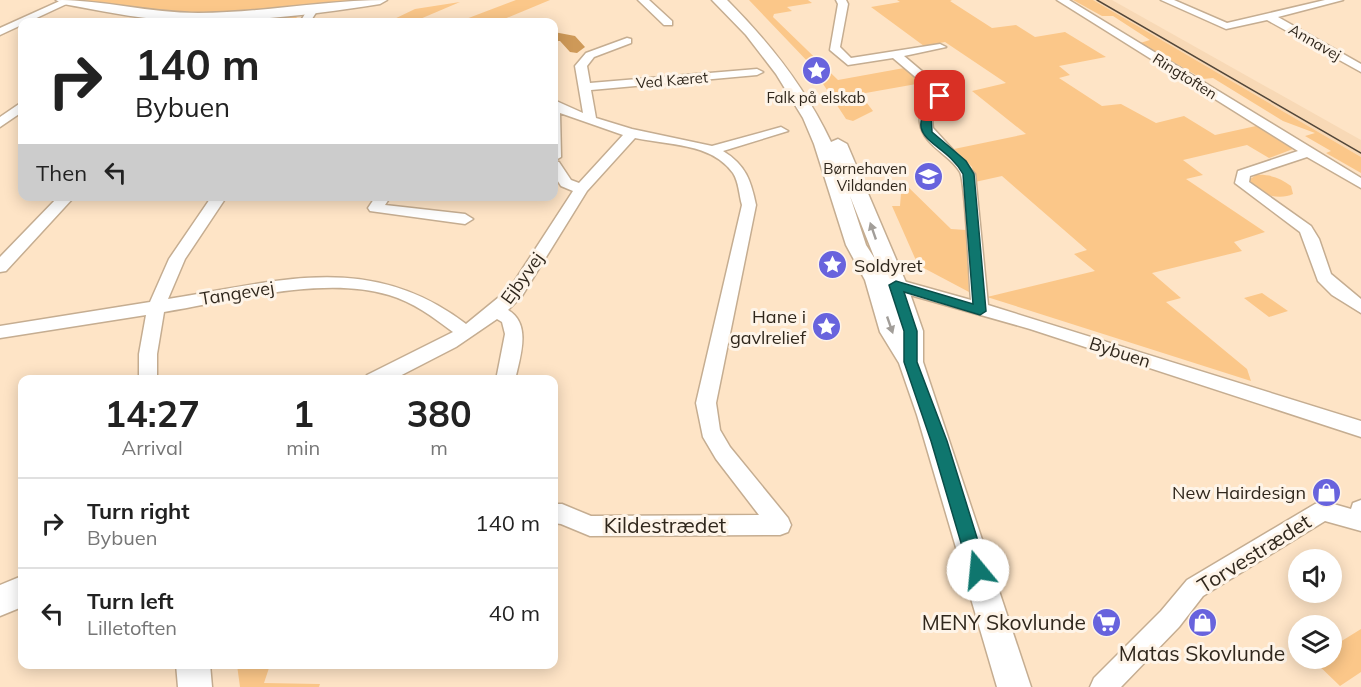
<!DOCTYPE html>
<meta charset="utf-8">
<style>
body{margin:0;font-family:Mulish,sans-serif;background:#f2f2f2;color:#222;height:100vh;display:flex;flex-direction:column;font-size:22px;white-space:nowrap}
*{box-sizing:border-box;margin:0}
p{font-size:20px;color:#767676}
.icon{flex:none;width:33px;height:33px;fill:none;stroke:currentColor;stroke-width:2;stroke-linecap:round;stroke-linejoin:round}
.map{position:relative;flex:1;overflow:hidden}
.drawer{position:absolute;left:18px;top:375px;width:540px;height:294px;display:flex;flex-direction:column;background:#fff;border-radius:12px;box-shadow:0 3px 15px #0003}
.drawer>*{flex:none}
.hud{position:absolute;left:18px;top:18px;width:540px;height:183px;border-radius:12px;box-shadow:0 3px 15px #0003;background:#fff;color:#222;overflow:hidden}
.buttons{position:absolute;left:1288px;top:549px;display:grid;gap:12px}
.buttons a{display:grid;place-items:center;width:54px;height:54px;border-radius:50%;background:#fff;box-shadow:0 3px 15px #0003;font-size:30px}
.pin{position:absolute;display:grid;place-items:center;width:51px;height:51px;color:#fff;margin:-26px;border-radius:12px;box-shadow:0 3px 9px #0006}
.me{position:absolute;width:66px;margin:-33px;rotate:343deg;stroke-linejoin:round;filter:drop-shadow(0 0 4px #0008)}
.turn{display:flex;align-items:center;gap:21px;height:126px;padding:0 18px;font-size:27px}
.turn .icon{width:78px;height:78px;stroke-width:2.5}
.turn b{display:block;font-size:42px;line-height:51px}
.then{display:flex;align-items:center;height:57px;padding:0 18px;background:#0003;gap:12px;font-size:22px}
.eta{display:flex;justify-content:space-evenly;align-items:center;height:102px;text-align:center}
.eta b{font-size:36px;font-weight:700;line-height:42px}
ul{padding:0;list-style:none}
li{display:flex;align-items:center;gap:18px;height:90px;padding:0 18px;border-top:2px solid #e0e0e0}
li div{flex:1}
li b{display:block;font-size:22px}
li em{font-style:normal}
.map>svg:first-child{display:block}
</style>
<div class="map">
<svg width="1361" height="687" viewBox="0 0 1361 687">
<rect width="100%" height="100%" fill="#fee4c6"/>
<path fill="#f8d9b6" d="M 1093,0 L 1112,0 L 1361,140 L 1361,157 Z"/>
<path fill="#fbc789" d="M 81,0 L 368,0 C 268,17 181,18 81,0 Z
M 516,0 L 550,0 L 497,22 L 458,22 Z
M 749,0 L 808,0 L 812,3 L 787,7 L 792,11 L 774,14 L 773,17 L 838,80 L 904,68 L 922,83 L 860,94 L 873,111 L 853,121 L 846,119 L 810,64 Z
M 897,0 L 952,0 L 950,1 L 992,28 L 1016,25 L 1035,37 L 1065,32 L 1106,57 L 1059,66 L 1070,75 L 1059,78 L 1102,106 L 1121,104 L 1156,123 L 1184,116 L 1215,135 L 1256,126 L 1293,149 L 1269,158 L 1247,145 L 1183,160 L 1203,175 L 1186,179 L 1265,232 L 1234,242 L 1242,251 L 1152,273 L 1181,298 L 1166,302 L 1247,369 L 1251,381 L 987,297 L 1095,271 L 1074,254 L 1087,250 L 1002,176 L 975,182 L 972,167 L 954,149 L 1026,134 L 972,91 L 1006,83 L 945,42 L 924,46 L 871,7 L 900,2 Z
M 1073,0 L 1093,0 L 1361,157 L 1361,173 L 1326,153 L 1331,151 L 1305,136 L 1315,133 L 1283,121 L 1213,78 L 1203,79 L 1140,43 L 1150,40 L 1113,16 L 1102,16 Z
M 460,2 L 413,22 L 388,22 L 415,9 Z
M 293,15 L 299,19 L 297,22 L 189,22 L 165,19 Z
M 1256,175 C 1269,174 1281,178 1291,186 L 1293,194 C 1279,201 1254,194 1249,180 Z
M 902,181 L 951,229 L 966,230 L 969,292 L 918,265 L 892,206 L 900,206 Z
M 1262,293 L 1288,311 L 1269,317 L 1244,298 Z
M 1361,629 L 1361,672 L 1340,686 L 1312,659 L 1332,658 L 1332,647 Z
M 237,665 L 270,665 L 264,683 L 320,684 L 319,687 L 240,687 Z"/>
<path fill="#ce9958" d="M 554,32 L 575,36 L 585,47 L 577,53 L 570,52 L 560,41 L 554,41 Z"/>
<g fill="none" stroke-linecap="round" stroke-linejoin="round">
<defs>
<path id="street" d="M 62,0 L 73,1 L 0,35 L 0,28 Z
M 638,0 L 649,0 L 672,21 L 672,25 L 664,25 Z
M 836,0 L 846,0 L 848,4 L 840,47 L 851,58 L 940,44 L 946,47 L 904,56 L 943,89 L 946,96 C 938,107 930,113 933,128 L 975,174 L 988,305 L 1361,421 L 1361,437 L 1030,329 L 896,291 L 881,289 L 879,285 L 881,281 L 896,279 L 971,300 C 969,280 966,184 960,172 C 950,154 923,146 920,123 C 918,112 927,103 934,96 L 932,91 L 893,58 L 848,65 L 830,50 L 838,4 Z
M 1057,0 L 1069,0 L 1361,178 L 1361,188 L 1307,157 L 1250,176 L 1249,182 L 1311,226 L 1319,239 L 1331,274 L 1361,299 L 1361,313 L 1332,295 L 1318,281 L 1300,232 L 1235,183 L 1238,171 L 1298,151 Z
M 1161,0 L 1174,0 L 1227,23 L 1325,0 L 1343,0 L 1278,17 L 1361,64 L 1361,72 L 1267,20 L 1226,29 Z
M 308,9 L 317,11 L 310,22 L 300,22 Z
M 167,13 L 172,16 C 166,23 156,23 148,22 Z
M 627,38 L 631,39 L 631,43 L 594,57 L 587,66 L 590,83 L 757,69 L 763,72 L 757,75 L 591,90 L 596,118 L 632,129 L 712,146 L 781,127 L 788,131 L 723,151 C 746,165 751,181 756,205 L 716,403 L 720,430 L 730,447 L 788,518 L 791,525 L 788,532 L 780,535 L 590,536 L 561,524 L 554,523 L 554,504 L 562,504 L 591,516 L 759,515 L 716,459 L 703,437 L 696,403 L 742,205 C 739,195 739,182 733,173 C 712,143 668,145 635,138 L 587,191 L 522,296 L 508,310 C 532,324 520,357 515,380 L 496,380 L 505,334 L 502,322 L 497,319 L 456,347 L 392,380 L 365,380 L 367,375 L 453,332 C 433,317 413,302 389,295 C 324,275 231,301 164,312 L 157,354 L 157,380 L 139,380 L 139,354 L 146,315 L 0,338 L 0,326 L 150,302 L 169,259 L 212,196 L 227,196 L 185,259 L 168,299 C 277,282 369,250 466,324 L 510,288 L 573,191 L 561,186 L 554,175 L 554,100 L 583,113 L 575,66 L 586,53 ZM 560,113 L 623,135 L 579,183 L 571,180 L 559,162 L 554,161 L 561,157 Z
M 22,102 L 22,112 L 0,127 L 0,117 Z
M 59,196 L 75,196 L 6,271 L 0,272 L 0,257 Z
M 376,196 L 391,196 L 385,205 L 465,214 L 473,219 L 465,224 L 370,211 L 368,208 Z
M 1361,500 L 1361,531 L 1325,521 L 1203,596 L 1179,627 L 1121,687 L 1090,687 L 1094,678 L 1161,611 L 1187,580 L 1315,504 L 1323,501 L 1351,509 L 1353,503 Z"/>
<path id="secondary" d="M 56,0 C 104,0 150,13 198,13 C 262,13 324,0 387,0 L 380,4 C 310,15 239,24 168,20 C 133,18 98,10 63,4 Z
M 712,0 L 727,0 C 769,42 805,87 831,142 L 838,139 L 847,144 L 907,285 L 923,331 L 923,362 L 1031,687 L 997,687 L 917,415 L 899,363 L 880,332 L 865,280 L 846,245 L 814,144 L 803,118 L 776,74 L 746,35 ZM 850,196 L 875,259 L 866,245 Z
M 22,576 L 22,607 L 0,616 L 0,585 Z
M 176,664 L 210,664 L 212,687 L 178,687 Z"/>
</defs>
<use href="#street" stroke="#c5ad91" stroke-width="3"/>
<use href="#secondary" stroke="#c5ad91" stroke-width="3"/>
<use href="#street" fill="#fff" fill-rule="evenodd"/>
<use href="#secondary" fill="#fff" fill-rule="evenodd"/>
<path stroke="#534739" stroke-width="1.5" d="M 1097,0 L 1361,153"/>
</g>
<defs><path id="oneway-solid" d="M-6-.8H1V-3.2L6.5 0L1 3.2V.8H-6Z" transform="scale(1.5)"/></defs>
<g fill="#a29e99">
<use href="#oneway-solid" transform="translate(873 231) rotate(-109)"/>
<use href="#oneway-solid" transform="translate(890 325) rotate(71)"/>
</g>
<path fill="#0f766e" stroke="#0a4d48" stroke-width="1.5" d="M 936,94 L 944,96 L 931,113 L 932,132 L 966,161 L 974,174 L 986,311 L 980,315 L 904,292 L 917,331 L 917,362 L 947,441 L 987,570 L 984,576 L 978,578 L 972,576 L 969,570 L 931,441 L 904,362 L 904,331 L 889,285 L 896,281 L 973,304 L 963,174 C 943,138 897,142 936,94 Z"/>
<defs>
<symbol id="sight-disc" viewBox="-11 -11 22 22"><circle r="9.5" fill="#6863dd" stroke="#fef4e8"/><path d="M0-6L1.8-2.2L6-1.7L2.9 1.2L3.7 5.4L0 3.3L-3.7 5.4L-2.9 1.2L-6-1.7L-1.8-2.2Z" fill="#fff"/></symbol>
<symbol id="school-disc" viewBox="-11 -11 22 22"><circle r="9.5" fill="#6863dd" stroke="#fef4e8"/><path d="M0-5L7-2L0 1L-7-2ZM-4 1L0 2.5L4 1V4Q0 6-4 4Z" fill="#fff"/></symbol>
<symbol id="shop-disc" viewBox="-11 -11 22 22"><circle r="9.5" fill="#6863dd" stroke="#fef4e8"/><path d="M-5-2.5h2.3a2.7 3.5 0 0 1 5.4 0H5L5.5 6h-11ZM-1.5-2.5h3a1.5 2.3 0 0 0-3 0Z" fill="#fff"/></symbol>
<symbol id="supermarket-disc" viewBox="-11 -11 22 22"><circle r="9.5" fill="#6863dd" stroke="#fef4e8"/><path d="M-6-5.5h2.5l.6 2H6L4.5 2H-2.5L-4.4-4H-6ZM-1.5 3.2a1.3 1.3 0 1 0 .1 0ZM3 3.2a1.3 1.3 0 1 0 .1 0Z" fill="#fff"/></symbol>
</defs>
<g fill-rule="evenodd">
<use href="#sight-disc" x="800" y="54" width="33" height="33"/>
<use href="#school-disc" x="912" y="160" width="33" height="33"/>
<use href="#sight-disc" x="816" y="248" width="33" height="33"/>
<use href="#sight-disc" x="810" y="310" width="33" height="33"/>
<use href="#shop-disc" x="1310" y="476" width="33" height="33"/>
<use href="#supermarket-disc" x="1090" y="606" width="33" height="33"/>
<use href="#shop-disc" x="1186" y="606" width="33" height="33"/>
</g>
<g text-anchor="middle" dominant-baseline="central" stroke-width="6" stroke-linejoin="round" paint-order="stroke">
<g font-size="15" fill="#30271c" stroke="#fef4e8">
<text transform="translate(1315 42) rotate(30)">Annavej</text>
<text transform="translate(1185 76) rotate(32)">Ringtoften</text>
<text transform="translate(672 80) rotate(-5)">Ved Kæret</text>
</g>
<g font-size="15" fill="#30271c" stroke="#fef4e8">
<text x="816" y="97">Falk på elskab</text>
<text x="907" y="168" text-anchor="end">Børnehaven<tspan x="907" dy="17">Vildanden</tspan></text>
</g>
<g font-size="18" fill="#30271c" stroke="#fef4e8" text-anchor="end">
<text x="854" y="265" text-anchor="start">Soldyret</text>
<text x="806" y="316">Hane i<tspan x="806" dy="21">gavlrelief</tspan></text>
<text x="1306" y="492">New Hairdesign</text>
</g>
<g font-size="18" fill="#30271c" stroke="#fef4e8">
<text transform="translate(522 278) rotate(-54)">Ejbyvej</text>
<text transform="translate(237 293) rotate(-9)">Tangevej</text>
<text transform="translate(1120 352) rotate(18)">Bybuen</text>
</g>
<g font-size="21" fill="#30271c" stroke="#fef4e8">
<text x="665" y="525">Kildestrædet</text>
<text transform="translate(1254 553) rotate(-32)">Torvestrædet</text>
</g>
<g font-size="21" fill="#30271c" stroke="#fef4e8" text-anchor="end">
<text x="1086" y="622">MENY Skovlunde</text>
<text x="1202" y="653" text-anchor="middle">Matas Skovlunde</text>
</g>
</g>
</svg>
<div class="buttons">
<a><svg class="icon" aria-label="sound" viewBox="0 0 24 24"><path d="M4 9h4l5-4v14l-5-4H4zM17 9q2 3 0 6"/></svg></a>
<a><svg class="icon" aria-label="layers" viewBox="0 0 24 24"><path d="M12 4l9 5-9 5-9-5zM3 14l9 5 9-5"/></svg></a>
</div>
<div class="pin" style="left:940px;top:96px;background:#d93025"><svg class="icon" aria-label="arrive" viewBox="0 0 24 24"><path d="M6 21V4h12l-3 4 3 4H6"/></svg></div>
<svg class="me" style="left:978px;top:570px" viewBox="-20 -20 40 40"><circle r="19" fill="#fff"/><path d="M0-13L10 11 0 6-10 11z" fill="#0f766e"/></svg>
<div class="hud">
<div class="turn"><svg class="icon" aria-label="right" viewBox="0 0 24 24"><path d="M7 20v-9h11M14 6l5 5-5 5"/></svg><div><b>140 m</b>Bybuen</div></div>
<div class="then">Then<svg class="icon" aria-label="left" viewBox="0 0 24 24"><path d="M17 20v-9H6M10 6l-5 5 5 5"/></svg></div>
</div>
<section class="drawer">
<div class="eta">
<div><b>14:27</b><p>Arrival</p></div>
<div><b>1</b><p>min</p></div>
<div><b>380</b><p>m</p></div>
</div>
<ul>
<li><svg class="icon" aria-label="right" viewBox="0 0 24 24"><path d="M7 20v-9h11M14 6l5 5-5 5"/></svg><div><b>Turn right</b><p>Bybuen</p></div><em>140 m</em></li>
<li><svg class="icon" aria-label="left" viewBox="0 0 24 24"><path d="M17 20v-9H6M10 6l-5 5 5 5"/></svg><div><b>Turn left</b><p>Lilletoften</p></div><em>40 m</em></li>
</ul>
</section>
</div>
